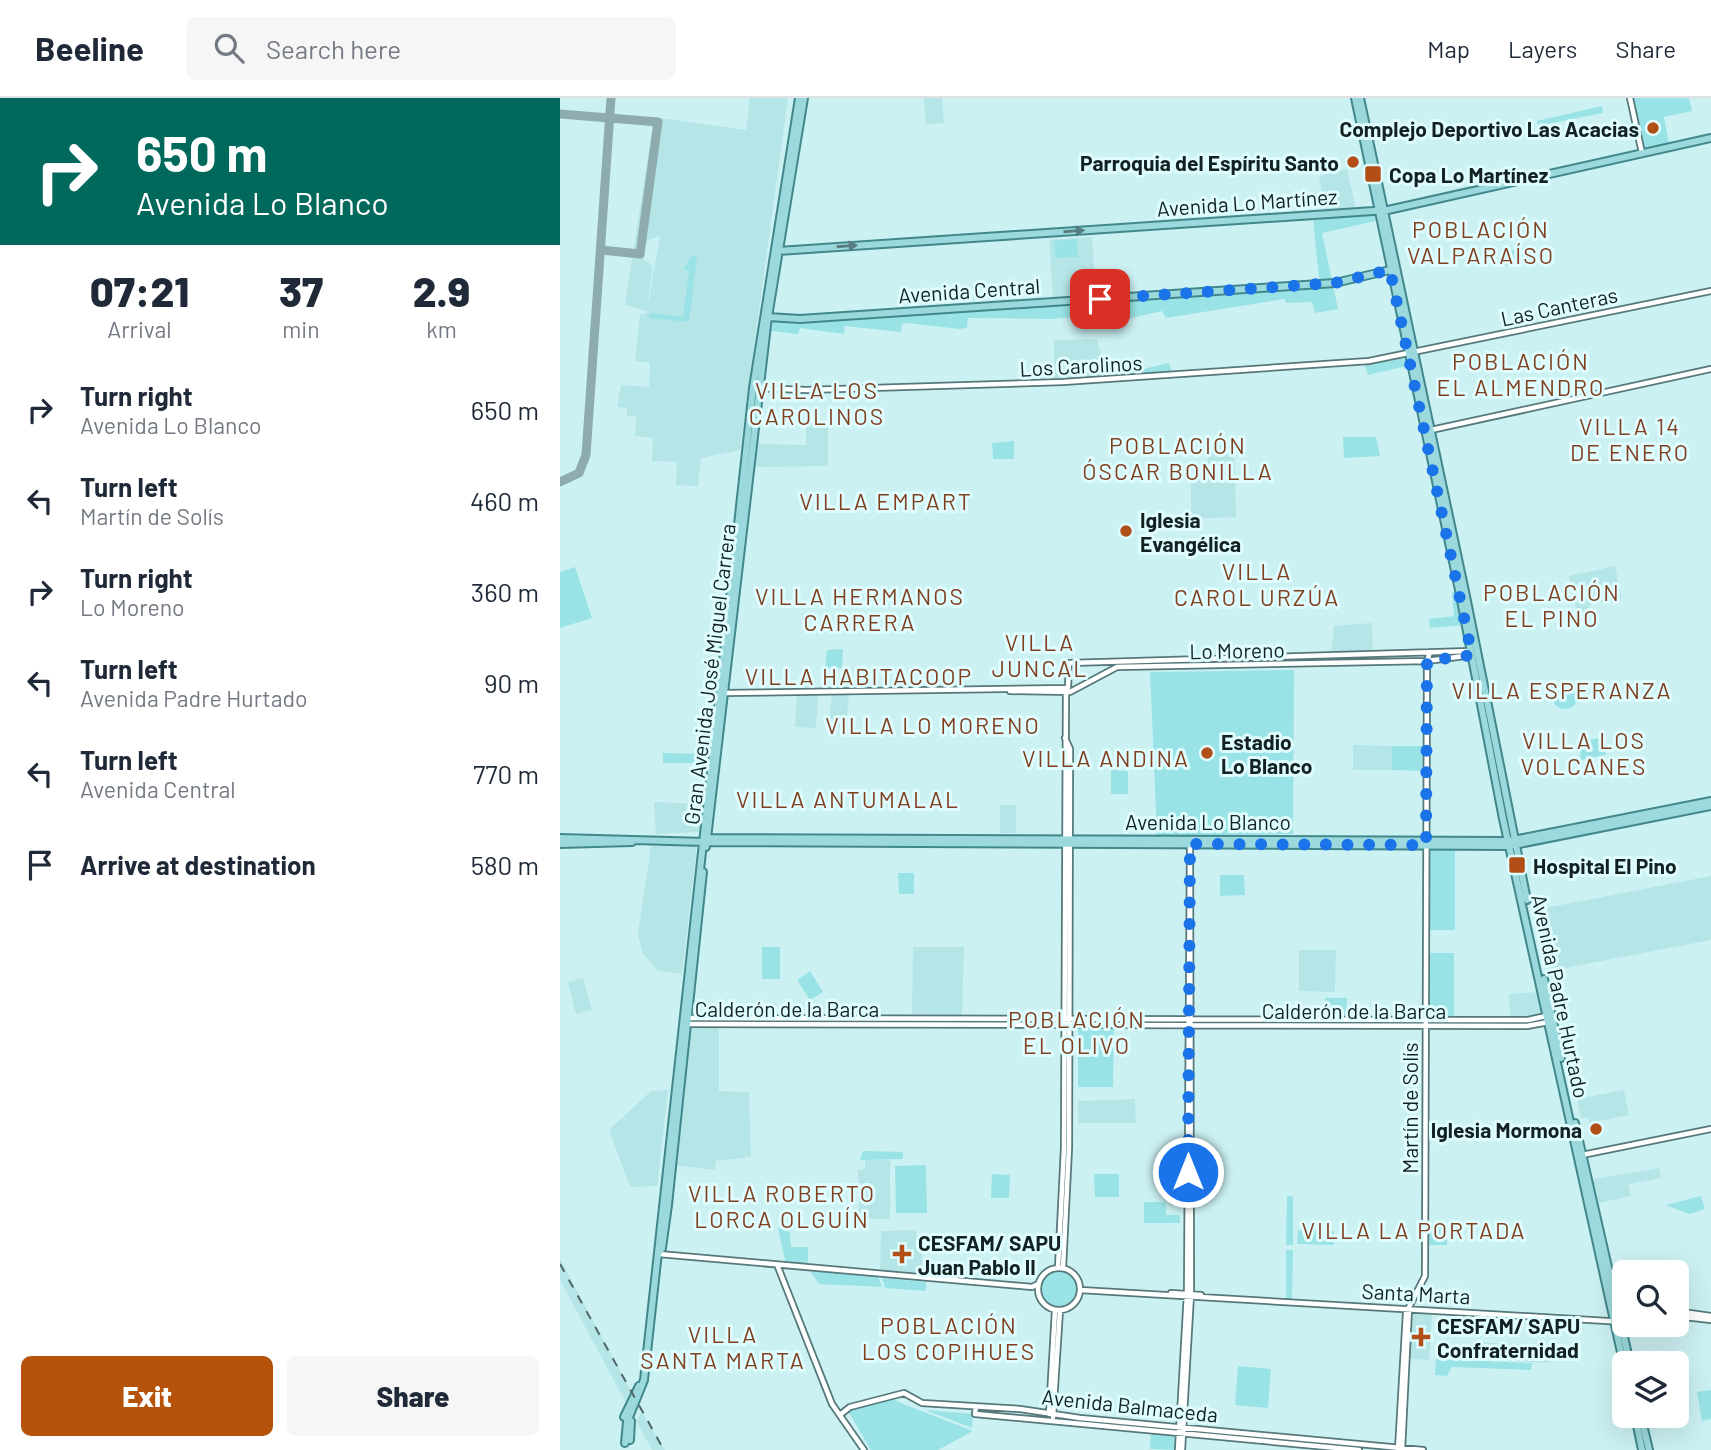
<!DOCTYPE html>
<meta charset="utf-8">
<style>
body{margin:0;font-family:Barlow,sans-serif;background:#f6f6f7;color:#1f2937;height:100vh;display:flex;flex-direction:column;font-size:26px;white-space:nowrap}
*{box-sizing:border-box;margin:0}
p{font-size:23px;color:#747a83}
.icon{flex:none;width:38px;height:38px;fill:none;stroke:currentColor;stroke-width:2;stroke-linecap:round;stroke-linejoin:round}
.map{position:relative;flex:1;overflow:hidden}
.panel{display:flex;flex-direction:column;background:#fff;width:560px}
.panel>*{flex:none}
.guide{background:#00695c;color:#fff;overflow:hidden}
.buttons{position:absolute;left:1052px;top:1162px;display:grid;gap:14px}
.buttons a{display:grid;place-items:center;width:77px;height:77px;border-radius:10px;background:#fff;box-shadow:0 7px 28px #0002;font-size:35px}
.pin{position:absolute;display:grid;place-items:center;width:60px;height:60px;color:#fff;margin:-30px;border-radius:14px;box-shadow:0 4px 10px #0006}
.me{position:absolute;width:77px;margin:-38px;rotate:0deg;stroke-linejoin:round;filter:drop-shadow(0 0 5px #0008)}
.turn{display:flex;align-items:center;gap:24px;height:147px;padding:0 21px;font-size:32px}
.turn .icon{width:91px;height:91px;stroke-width:2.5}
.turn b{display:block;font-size:49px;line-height:60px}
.eta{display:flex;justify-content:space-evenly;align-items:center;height:119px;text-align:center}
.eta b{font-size:42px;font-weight:800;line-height:49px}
.button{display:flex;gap:14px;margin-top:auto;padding:14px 21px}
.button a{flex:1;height:80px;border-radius:10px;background:#b45309;color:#fff;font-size:28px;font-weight:800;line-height:80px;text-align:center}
.button a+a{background:#f6f6f7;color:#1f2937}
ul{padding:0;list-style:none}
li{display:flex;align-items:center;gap:21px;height:91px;padding:0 21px}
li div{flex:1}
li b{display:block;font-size:26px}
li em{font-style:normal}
header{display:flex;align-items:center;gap:42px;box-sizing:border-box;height:98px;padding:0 35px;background:#fff;border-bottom:2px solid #e0e1e3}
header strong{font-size:33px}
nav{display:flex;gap:38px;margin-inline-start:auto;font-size:24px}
.search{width:490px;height:63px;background:#f6f6f7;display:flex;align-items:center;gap:18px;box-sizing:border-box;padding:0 24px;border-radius:10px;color:#747a83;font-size:26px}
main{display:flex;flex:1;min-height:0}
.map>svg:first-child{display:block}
</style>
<header>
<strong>Beeline</strong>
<div class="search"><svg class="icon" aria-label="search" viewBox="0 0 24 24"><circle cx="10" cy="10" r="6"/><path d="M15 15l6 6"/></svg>Search here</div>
<nav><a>Map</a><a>Layers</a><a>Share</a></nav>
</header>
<main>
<section class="panel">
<div class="guide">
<div class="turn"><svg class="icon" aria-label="right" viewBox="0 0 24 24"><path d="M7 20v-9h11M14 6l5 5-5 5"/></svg><div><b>650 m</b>Avenida Lo Blanco</div></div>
</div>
<div class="eta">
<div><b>07:21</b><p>Arrival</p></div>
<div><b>37</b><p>min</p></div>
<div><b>2.9</b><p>km</p></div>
</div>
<ul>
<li><svg class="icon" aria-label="right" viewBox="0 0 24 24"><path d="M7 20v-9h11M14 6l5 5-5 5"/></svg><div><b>Turn right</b><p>Avenida Lo Blanco</p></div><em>650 m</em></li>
<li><svg class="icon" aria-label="left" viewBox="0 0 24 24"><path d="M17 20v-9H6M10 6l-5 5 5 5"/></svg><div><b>Turn left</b><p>Martín de Solís</p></div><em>460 m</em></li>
<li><svg class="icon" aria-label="right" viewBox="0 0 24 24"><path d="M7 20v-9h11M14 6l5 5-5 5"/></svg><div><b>Turn right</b><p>Lo Moreno</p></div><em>360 m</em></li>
<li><svg class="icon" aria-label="left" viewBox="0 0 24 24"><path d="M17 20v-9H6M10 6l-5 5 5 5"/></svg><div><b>Turn left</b><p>Avenida Padre Hurtado</p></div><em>90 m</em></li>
<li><svg class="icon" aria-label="left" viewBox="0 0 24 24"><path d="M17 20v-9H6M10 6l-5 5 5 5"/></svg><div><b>Turn left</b><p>Avenida Central</p></div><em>770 m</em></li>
<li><svg class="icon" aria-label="arrive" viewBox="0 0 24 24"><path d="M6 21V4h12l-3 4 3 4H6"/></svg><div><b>Arrive at destination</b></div><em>580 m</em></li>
</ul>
<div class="button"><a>Exit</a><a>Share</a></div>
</section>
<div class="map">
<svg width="1151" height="1352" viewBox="0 0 1151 1352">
<rect width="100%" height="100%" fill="#ccf1f3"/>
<path fill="#b6e5e7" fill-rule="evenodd" d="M 190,0 L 228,0 L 180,352 L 141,360 L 138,388 L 116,387 L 117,364 L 92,363 L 93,340 L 75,338 L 76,319 L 67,318 L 67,310 L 57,309 L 61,287 L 89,289 L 90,265 L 75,263 L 80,216 L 86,216 L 87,213 L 65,207 L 94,19 L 186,32 ZM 100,138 L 89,201 L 88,202 L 93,168 L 84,162 L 86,143 Z
M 364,0 L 382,0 L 384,25 L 366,27 Z
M 787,71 L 796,111 L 765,113 L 759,78 Z
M 532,139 L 536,198 L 493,201 L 489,142 Z
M 537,241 L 546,278 L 494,281 L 494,242 Z
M 246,325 L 268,325 L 268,368 L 196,369 L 198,346 L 246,347 Z
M 674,347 L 676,419 L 631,421 L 631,378 L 648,377 L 647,348 Z
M 1055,468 L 1062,500 L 1029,507 L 1031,518 L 1018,521 L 1009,478 Z
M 812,525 L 813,553 L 771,555 L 774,528 Z
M 258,596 L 256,630 L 235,629 L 237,597 Z
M 272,596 L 289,596 L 286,629 L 268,630 Z
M 793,647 L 832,648 L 832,672 L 793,672 Z
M 94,704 L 142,706 L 139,734 L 96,736 Z
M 440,707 L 456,707 L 456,735 L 440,735 Z
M 91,748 L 137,748 L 122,876 L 97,872 L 82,854 L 78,836 Z
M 1151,778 L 1151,842 L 989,873 L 975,812 Z
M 353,849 L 404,849 L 402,917 L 352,916 Z
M 739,852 L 776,852 L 775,894 L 739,893 Z
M 23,880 L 32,912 L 16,916 L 8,884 Z
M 978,894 L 982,917 L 950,919 L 949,896 Z
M 131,929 L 159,930 L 159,993 L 189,994 L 191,1059 L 156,1063 L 155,1072 L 114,1067 Z
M 108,992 L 97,1088 L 70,1089 L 49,1032 L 91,993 Z
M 1064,992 L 1069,1017 L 1029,1025 L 1028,1019 L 1021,1020 L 1017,1001 Z
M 575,1001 L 576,1025 L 518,1025 L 518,1003 Z
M 305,1062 L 330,1062 L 330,1121 L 299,1121 L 298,1072 L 305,1071 Z
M 1099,1070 L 1101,1080 L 1068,1086 L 1071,1098 L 1039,1105 L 1033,1081 Z
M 356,1132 L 357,1139 L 363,1139 L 361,1175 L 320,1173 L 321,1133 Z
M 0,1161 L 72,1295 L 65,1303 L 0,1182 Z
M 853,1215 L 872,1216 L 869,1262 L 850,1261 Z
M 916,1244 L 992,1248 L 991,1265 L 915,1261 Z
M 82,1314 L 93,1333 L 105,1352 L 92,1352 L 76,1323 Z"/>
<path fill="#99e3e7" d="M 1073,0 L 1129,0 L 1132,13 L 1104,19 L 1109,46 L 1085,51 Z
M 1042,8 L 1043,15 L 978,28 L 977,23 Z
M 814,117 L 816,123 L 762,135 L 778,211 L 755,215 L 752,204 L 727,205 L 724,201 L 606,220 L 602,213 L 541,227 L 535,217 L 491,221 L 408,220 L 407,230 L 399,231 L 346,225 L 342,226 L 341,234 L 285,228 L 284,236 L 240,230 L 238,236 L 212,233 L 213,222 L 760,190 L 753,122 Z
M 517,141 L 518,159 L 495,160 L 494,143 Z
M 967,149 L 970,163 L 946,168 L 943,154 Z
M 131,157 L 137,158 L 129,224 L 89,220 L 90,215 L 123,219 L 129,173 L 124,171 Z
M 845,260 L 847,268 L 808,277 L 805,267 Z
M 609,265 L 612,275 L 553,280 L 553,278 Z
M 783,339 L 816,339 L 820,358 L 784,360 Z
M 454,343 L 454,361 L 433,361 L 432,345 Z
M 15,469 L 32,520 L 0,530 L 0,474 Z
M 892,494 L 898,494 L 904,527 L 870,530 L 869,521 L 894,518 Z
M 283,551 L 282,570 L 265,570 L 267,552 Z
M 734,572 L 733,736 L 597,737 L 590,574 Z
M992 598a13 13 0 1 1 26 0a13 13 0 1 1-26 0Z
M 1042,640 L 1046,657 L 1021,662 L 1019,643 Z
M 832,648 L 865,648 L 864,673 L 832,672 Z
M 103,655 L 145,656 L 145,665 L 103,665 Z
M 551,664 L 558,664 L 559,673 L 568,673 L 568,696 L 551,696 Z
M 868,752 L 895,752 L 895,832 L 867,832 Z
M 338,775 L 354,775 L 354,796 L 339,796 Z
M 660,777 L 684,777 L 685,797 L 660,798 Z
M 202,849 L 220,849 L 220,881 L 202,881 Z
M 866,855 L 894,855 L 894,919 L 867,920 Z
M 250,873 L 263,894 L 250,902 L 237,882 Z
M 765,900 L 787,900 L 786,919 L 765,918 Z
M 518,930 L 554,931 L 553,989 L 518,989 Z
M 303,1053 L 343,1054 L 343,1061 L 300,1062 Z
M 366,1067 L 367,1115 L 336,1115 L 335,1068 Z
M 432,1076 L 450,1077 L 449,1100 L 431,1100 Z
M 534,1076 L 559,1076 L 559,1099 L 535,1099 Z
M 727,1098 L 733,1098 L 733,1147 L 726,1147 Z
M 1141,1098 L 1145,1111 L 1129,1116 L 1106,1107 Z
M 584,1104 L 606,1104 L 606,1117 L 620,1117 L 620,1125 L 584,1125 Z
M 868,1127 L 887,1127 L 887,1147 L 868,1147 Z
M 229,1129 L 231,1149 L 248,1149 L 248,1168 L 226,1166 L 218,1131 Z
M 738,1132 L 774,1133 L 774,1147 L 737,1146 Z
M 726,1152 L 733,1152 L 732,1201 L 726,1201 Z
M479 1191a20 20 0 1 1 40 0a20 20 0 1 1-40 0Z
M 250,1173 L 318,1178 L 322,1189 L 259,1186 Z
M 322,1180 L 366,1184 L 366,1193 L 325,1190 Z
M 876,1261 L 972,1265 L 971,1272 L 892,1269 L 887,1278 L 875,1277 Z
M 678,1268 L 711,1271 L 708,1310 L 675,1307 Z
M 1151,1292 L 1151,1321 L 1142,1323 L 1137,1294 Z
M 334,1301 L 341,1305 L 413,1333 L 378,1352 L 311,1352 L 288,1313 Z
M 365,1312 L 413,1316 L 412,1330 Z
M 591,1335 L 616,1337 L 615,1352 L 590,1351 Z"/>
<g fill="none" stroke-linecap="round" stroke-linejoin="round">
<path stroke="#8eacae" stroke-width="9" d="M 0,16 L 98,24 L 80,156 L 41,152
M 0,384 L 19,375 L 26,357 L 51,0"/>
<defs>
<path id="minor" d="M 1070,0 L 1082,55
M 198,290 L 246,292 L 503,284 L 809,263 L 1151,193
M 871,332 L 1151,271
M 450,593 L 510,594 L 557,569 L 867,563 L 912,557
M 163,595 L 508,590 L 509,565 L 911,553
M 128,920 L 896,922 L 968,922 L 986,918
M 127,926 L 967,928 L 989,924
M 1022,1057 L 1151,1031
M 99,1156 L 472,1189 L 478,1186
M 218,1169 L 272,1306 L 304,1352
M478 1191a21 21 0 1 1 42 0a21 21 0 1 1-42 0Z
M 498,1170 L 504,1050 L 506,594
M 503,1170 L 509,1050 L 510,651 L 505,640
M 520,1192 L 1064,1224
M 611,1195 L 641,1197
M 1116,1213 L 1151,1218
M 1116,1218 L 1151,1222
M 416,1308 L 415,1316 L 799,1352
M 281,1316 L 290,1309 L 344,1295 L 362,1305 L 460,1311 L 520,1320 L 863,1352
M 489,1316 L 495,1212
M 493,1319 L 500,1212
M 618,1352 L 627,1196 L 630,745
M 622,1352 L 631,1196 L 630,747
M 838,1352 L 846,1215 L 865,1178 L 867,563 L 870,554
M 842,1352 L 849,1211"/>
<path id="major" d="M 795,0 L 899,492 L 943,721 L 1064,1268
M 800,0 L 906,498 L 967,802
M 218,153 L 828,112 L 1151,40
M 208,219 L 240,221 L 775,185 L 830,172
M 0,740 L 146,744 L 949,748 L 1151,708
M 146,740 L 948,743 L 1151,703
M 0,746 L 72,744
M 146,749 L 208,219 L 244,0
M 984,881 L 1001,960
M 1015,1025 L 1070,1265
M 98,1156 L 102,1150 L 108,1107 L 143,774
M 1075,1318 L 1082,1352
M 1081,1318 L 1089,1352
M 64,1319 L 79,1288
M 70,1342 L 71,1323
M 65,1345 L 67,1324 L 84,1282 L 193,290 L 239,0"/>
</defs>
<use href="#minor" stroke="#56787a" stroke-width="8"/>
<use href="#major" stroke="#41888c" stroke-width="10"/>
<use href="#minor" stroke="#fff" stroke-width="4.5"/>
<use href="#major" stroke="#9cd9dc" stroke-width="6"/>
<path stroke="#516668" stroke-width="2" stroke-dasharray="9 9" stroke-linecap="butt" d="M 0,1166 L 104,1352"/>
</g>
<defs><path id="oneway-solid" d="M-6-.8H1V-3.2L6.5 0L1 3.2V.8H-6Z" transform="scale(1.75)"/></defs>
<g fill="#587d7f">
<use href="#oneway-solid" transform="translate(514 133) rotate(-4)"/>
<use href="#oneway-solid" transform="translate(287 148) rotate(-4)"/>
</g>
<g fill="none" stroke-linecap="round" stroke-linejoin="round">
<path stroke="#1a73e8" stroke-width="12" stroke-dasharray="0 21.6" d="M 540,201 L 775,185 L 830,172 L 912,557 L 867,563 L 866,747 L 630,746 L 628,1074"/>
</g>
<g fill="#b24f18" stroke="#dffdfe" stroke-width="2.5">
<circle cx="1093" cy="30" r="7"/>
<circle cx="793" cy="64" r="7"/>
<rect x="804" y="67" width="18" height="18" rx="3.5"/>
<circle cx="566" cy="433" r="7"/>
<circle cx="647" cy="655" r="7"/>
<rect x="948" y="758" width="18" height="18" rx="3.5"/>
<circle cx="1036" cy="1031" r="7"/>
<path d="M338.5 1145.5h7v7h7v7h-7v7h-7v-7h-7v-7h7z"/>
<path d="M857.5 1228.5h7v7h7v7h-7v7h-7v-7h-7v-7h7z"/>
</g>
<g text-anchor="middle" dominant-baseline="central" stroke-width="6" stroke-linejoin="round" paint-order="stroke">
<g font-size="21" font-weight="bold" fill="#132122" stroke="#dffdfe" text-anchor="start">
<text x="1079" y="30" text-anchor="end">Complejo Deportivo Las Acacias</text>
<text x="779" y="64" text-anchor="end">Parroquia del Espíritu Santo</text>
<text x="829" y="76">Copa Lo Martínez</text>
<text x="580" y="421">Iglesia<tspan x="580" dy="24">Evangélica</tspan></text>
<text x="661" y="643">Estadio<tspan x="661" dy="24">Lo Blanco</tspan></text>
<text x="973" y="767">Hospital El Pino</text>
<text x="1022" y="1031" text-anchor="end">Iglesia Mormona</text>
<text x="358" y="1144">CESFAM/ SAPU<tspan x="358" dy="24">Juan Pablo II</tspan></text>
<text x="877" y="1227">CESFAM/ SAPU<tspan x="877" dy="24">Confraternidad</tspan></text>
</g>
<g font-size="21" fill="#132122" stroke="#dffdfe">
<text transform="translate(687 104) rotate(-4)">Avenida Lo Martínez</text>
<text transform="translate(409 192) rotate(-4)">Avenida Central</text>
<text transform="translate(999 208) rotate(-12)">Las Canteras</text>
<text transform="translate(521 267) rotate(-3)">Los Carolinos</text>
<text transform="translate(677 552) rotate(-1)">Lo Moreno</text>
<text transform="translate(149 576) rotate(-83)">Gran Avenida José Miguel Carrera</text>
<text x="648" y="723">Avenida Lo Blanco</text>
<text transform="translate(1001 898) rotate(78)">Avenida Padre Hurtado</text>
<text x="227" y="910">Calderón de la Barca</text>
<text x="794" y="912">Calderón de la Barca</text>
<text transform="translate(849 1010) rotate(-90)">Martín de Solís</text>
<text transform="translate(856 1195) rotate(3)">Santa Marta</text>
<text transform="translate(570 1307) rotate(6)">Avenida Balmaceda</text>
</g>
<g font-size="23" letter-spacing="2" fill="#803f1f" stroke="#dffdfe">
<text x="921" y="131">POBLACIÓN<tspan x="921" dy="26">VALPARAÍSO</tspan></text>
<text x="961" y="263">POBLACIÓN<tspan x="961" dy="26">EL ALMENDRO</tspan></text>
<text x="257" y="292">VILLA LOS<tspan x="257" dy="26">CAROLINOS</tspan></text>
<text x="1070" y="328">VILLA 14<tspan x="1070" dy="26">DE ENERO</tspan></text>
<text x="618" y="347">POBLACIÓN<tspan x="618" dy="26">ÓSCAR BONILLA</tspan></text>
<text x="326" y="403">VILLA EMPART</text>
<text x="697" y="473">VILLA<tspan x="697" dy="26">CAROL URZÚA</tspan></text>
<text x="992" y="494">POBLACIÓN<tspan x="992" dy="26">EL PINO</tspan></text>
<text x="300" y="498">VILLA HERMANOS<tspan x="300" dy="26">CARRERA</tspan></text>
<text x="480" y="544">VILLA<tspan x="480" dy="26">JUNCAL</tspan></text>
<text x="299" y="578">VILLA HABITACOOP</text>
<text x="1002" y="592">VILLA ESPERANZA</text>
<text x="373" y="627">VILLA LO MORENO</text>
<text x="1024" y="642">VILLA LOS<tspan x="1024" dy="26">VOLCANES</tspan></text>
<text x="546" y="660">VILLA ANDINA</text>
<text x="288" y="701">VILLA ANTUMALAL</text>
<text x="517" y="921">POBLACIÓN<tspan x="517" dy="26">EL OLIVO</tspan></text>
<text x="222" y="1095">VILLA ROBERTO<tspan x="222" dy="26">LORCA OLGUÍN</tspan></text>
<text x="854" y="1132">VILLA LA PORTADA</text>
<text x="389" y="1227">POBLACIÓN<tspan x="389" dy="26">LOS COPIHUES</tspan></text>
<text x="163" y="1236">VILLA<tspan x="163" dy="26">SANTA MARTA</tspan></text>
</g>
</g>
</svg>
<div class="buttons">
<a><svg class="icon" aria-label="search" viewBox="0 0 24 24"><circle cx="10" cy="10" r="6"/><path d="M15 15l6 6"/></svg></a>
<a><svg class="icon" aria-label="layers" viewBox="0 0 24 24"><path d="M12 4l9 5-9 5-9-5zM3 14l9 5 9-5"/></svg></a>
</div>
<div class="pin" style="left:540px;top:201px;background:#d93025"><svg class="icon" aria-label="arrive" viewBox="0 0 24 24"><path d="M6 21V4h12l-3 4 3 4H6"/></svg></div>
<svg class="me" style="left:628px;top:1074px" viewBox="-20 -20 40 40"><circle r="17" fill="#1a73e8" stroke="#fff" stroke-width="3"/><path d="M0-11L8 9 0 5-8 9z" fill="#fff"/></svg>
</div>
</main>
